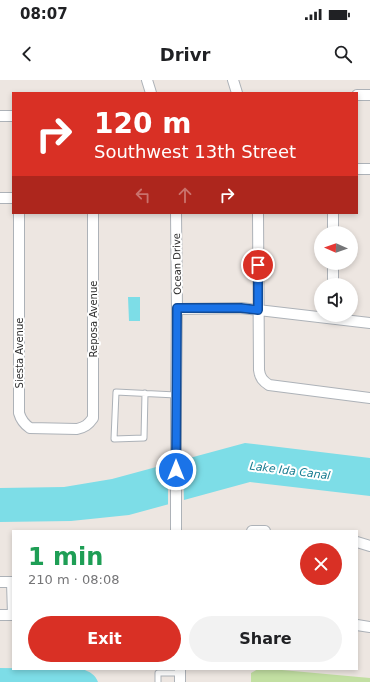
<!DOCTYPE html>
<meta charset="utf-8">
<style>
body{margin:0;font-family:"DejaVu Sans",sans-serif;background:#f2f2f2;color:#202124;height:100vh;display:flex;flex-direction:column;font-size:15px;white-space:nowrap}
*{box-sizing:border-box;margin:0}
p{font-size:13px;color:#757577}
.icon{flex:none;width:22px;height:22px;fill:none;stroke:currentColor;stroke-width:2;stroke-linecap:round;stroke-linejoin:round}
.map{position:relative;flex:1;overflow:hidden}
.details{position:absolute;left:12px;top:450px;width:346px;height:140px;display:flex;flex-direction:column;background:#fff;border-radius:0px;box-shadow:0 2px 6px #0003}
.details>*{flex:none}
.hud{position:absolute;left:12px;top:12px;width:346px;height:122px;border-radius:0px;box-shadow:0 2px 6px #0003;background:#d93025;color:#fff;overflow:hidden}
.needle{width:26px;rotate:272deg}
.buttons{position:absolute;left:314px;top:146px;display:grid;gap:8px}
.buttons a{display:grid;place-items:center;width:44px;height:44px;border-radius:50%;background:#fff;box-shadow:0 2px 6px #0003;font-size:20px}
.pin{position:absolute;display:grid;place-items:center;width:34px;height:34px;color:#fff;margin:-17px;border:2px solid #fff;border-radius:50%;box-shadow:0 1px 4px #0007}
.me{position:absolute;width:44px;margin:-22px;rotate:0deg;stroke-linejoin:round;filter:drop-shadow(0 0 3px #0008)}
.turn{display:flex;align-items:center;gap:14px;height:84px;padding:0 16px;font-size:18px}
.turn .icon{width:52px;height:52px;stroke-width:2.5}
.turn b{display:block;font-size:28px;line-height:34px}
.lanes{display:flex;align-items:center;height:38px;padding:0 16px;background:#0003;justify-content:center;gap:20px;direction:ltr}
.lanes .off{opacity:.35}
.round{display:grid;place-items:center;flex:none;width:42px;height:42px;border-radius:21px;background:#f2f2f2}
.summary{display:flex;align-items:center;justify-content:space-between;height:68px;padding:0 16px}
h1{font-size:24px;font-weight:700;line-height:30px;color:#1e9e55}
.cta{display:flex;gap:8px;margin-top:auto;padding:8px 16px}
.cta a{flex:1;height:46px;border-radius:24px;background:#d93025;color:#fff;font-size:16px;font-weight:700;line-height:46px;text-align:center}
.cta a+a{background:#f2f2f2;color:#202124}
.status{display:flex;justify-content:space-between;align-items:center;height:28px;padding:0 20px;background:#fff;direction:ltr}
.status svg{height:11px;fill:currentColor}
header{display:flex;justify-content:space-between;align-items:center;height:52px;padding:0 16px;background:#fff;font-size:18px;font-weight:700}
.map>svg:first-child{display:block}
</style>
<div class="status"><b>08:07</b><svg viewBox="0 0 49 12"><path d="M0 12V9h3v3zM5 12V6h3v6zM10 12V3h3v9zM15 12V0h3v12zM26 1h20v11H26zM47 4h2v5h-2z"/></svg></div>
<header><svg class="icon" aria-label="back" viewBox="0 0 24 24"><path d="M15 5l-7 7 7 7"/></svg>Drivr<svg class="icon" aria-label="search" viewBox="0 0 24 24"><circle cx="10" cy="10" r="6"/><path d="M15 15l6 6"/></svg></header>
<div class="map">
<svg width="370" height="602" viewBox="0 0 370 602">
<rect width="100%" height="100%" fill="#ede6e1"/>
<path fill="#c2dfa2" d="M 258,589 L 271,589 L 370,598 L 370,602 L 251,602 L 251,593 Z"/>
<path fill="#7ddde7" d="M 128,217 L 140,217 L 140,241 L 129,241 Z
M 245,363 L 370,378 L 370,416 L 250,402 L 129,435 L 71,441 L 0,442 L 0,408 L 64,407 L 112,399 Z
M 0,588 L 82,589 C 90,592 95,594 98,602 L 0,602 Z"/>
<path fill="#ede6e1" d="M 183,378 L 184,422 L 168,427 L 168,382 Z"/>
<g fill="none" stroke-linecap="round" stroke-linejoin="round">
<defs>
<path id="lane" d="M 145,313 L 144,358 L 114,359 L 116,312 L 176,315
M 158,602 L 158,593 L 180,593"/>
<path id="street" d="M 147,0 L 151,13
M 233,0 L 237,13
M 357,15 L 370,15
M 0,36 L 13,36
M 357,89 L 370,89
M 0,118 L 13,118
M 19,133 L 19,333 C 21,340 24,344 30,348 L 77,349 C 85,347 88,345 93,338 L 93,133
M 176,133 L 177,229 L 176,315 L 176,451
M 258,133 L 259,290 C 260,298 263,301 269,305 L 370,318
M 333,133 L 333,153
M 333,183 L 333,205
M 177,229 L 241,228 L 370,243
M 252,451 L 265,451
M 357,462 L 370,466
M 0,502 L 13,502
M 0,535 L 13,535 L 12,502
M 357,545 L 370,547
M 180,589 L 180,602"/>
</defs>
<use href="#lane" stroke="#adb2b8" stroke-width="7"/>
<use href="#street" stroke="#adb2b8" stroke-width="12"/>
<use href="#lane" stroke="#fff" stroke-width="5"/>
<use href="#street" stroke="#fff" stroke-width="10"/>
</g>
<g fill="none" stroke-linecap="round" stroke-linejoin="round">
<defs>
<path id="route" d="M 176,390 L 177,228 L 241,228 L 258,230 L 258,185"/>
</defs>
<use href="#route" stroke="#114b97" stroke-width="10"/>
<use href="#route" stroke="#1a73e8" stroke-width="7"/>
</g>
<g text-anchor="middle" dominant-baseline="central" stroke-width="4" stroke-linejoin="round" paint-order="stroke">
<g font-size="10" fill="#2d2d2d" stroke="#fff">
<text transform="translate(177 184) rotate(-91)">Ocean Drive</text>
<text transform="translate(93 239) rotate(-90)">Reposa Avenue</text>
<text transform="translate(19 273) rotate(-90)">Siesta Avenue</text>
</g>
<g font-size="11" font-style="italic" fill="#187c90" stroke="#fff">
<text transform="translate(290 391) rotate(7)">Lake Ida Canal</text>
</g>
</g>
</svg>
<div class="buttons">
<a><svg class="needle" viewBox="-14 -14 28 28"><path d="M0-13l5 13h-10z" fill="#e53935"/><path d="M0 13l5-13h-10z" fill="#757577"/></svg></a>
<a><svg class="icon" aria-label="sound" viewBox="0 0 24 24"><path d="M4 9h4l5-4v14l-5-4H4zM17 9q2 3 0 6"/></svg></a>
</div>
<div class="pin" style="left:258px;top:185px;background:#d93025"><svg class="icon" aria-label="arrive" viewBox="0 0 24 24"><path d="M6 21V4h12l-3 4 3 4H6"/></svg></div>
<svg class="me" style="left:176px;top:390px" viewBox="-20 -20 40 40"><circle r="17" fill="#1a73e8" stroke="#fff" stroke-width="3"/><path d="M0-11L8 9 0 5-8 9z" fill="#fff"/></svg>
<div class="hud">
<div class="turn"><svg class="icon" aria-label="right" viewBox="0 0 24 24"><path d="M7 20v-9h11M14 6l5 5-5 5"/></svg><div><b>120 m</b>Southwest 13th Street</div></div>
<div class="lanes"><svg class="icon off" aria-label="left" viewBox="0 0 24 24"><path d="M17 20v-9H6M10 6l-5 5 5 5"/></svg><svg class="icon off" aria-label="ahead" viewBox="0 0 24 24"><path d="M12 20V5M6 11l6-6 6 6"/></svg><svg class="icon" aria-label="right" viewBox="0 0 24 24"><path d="M7 20v-9h11M14 6l5 5-5 5"/></svg></div>
</div>
<section class="details">
<div class="summary"><div><h1>1 min</h1><p>210 m · 08:08</p></div><a class="round" style="background:#d93025;color:#fff"><svg class="icon" aria-label="close" viewBox="0 0 24 24"><path d="M6 6l12 12M18 6L6 18"/></svg></a></div>
<div class="cta"><a>Exit</a><a>Share</a></div>
</section>
</div>
